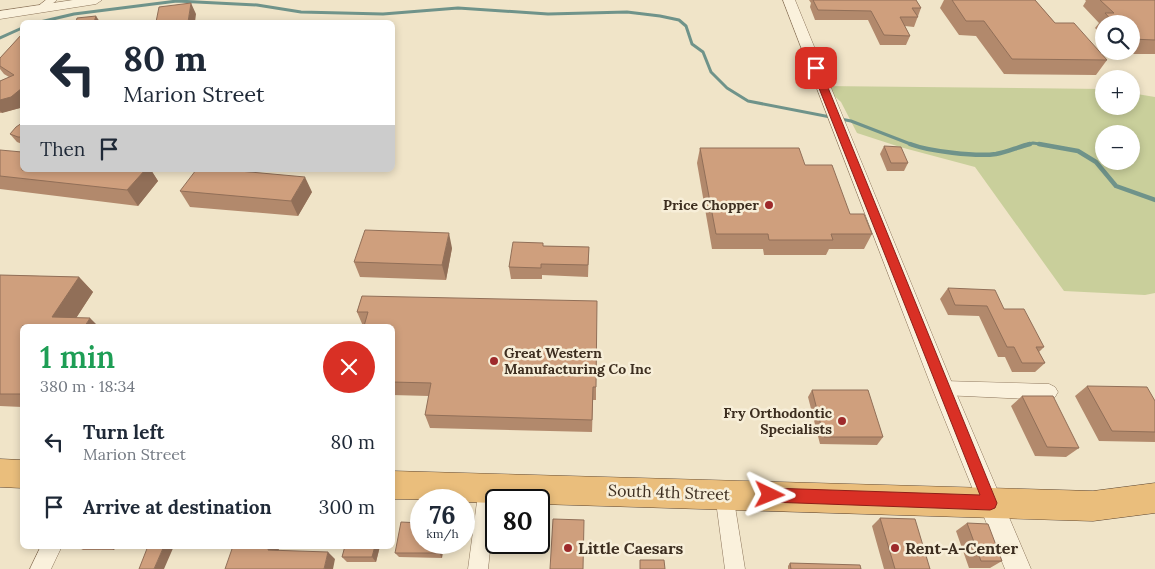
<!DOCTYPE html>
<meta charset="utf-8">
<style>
body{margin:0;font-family:Lora,serif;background:#f6f6f7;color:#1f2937;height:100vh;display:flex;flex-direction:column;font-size:19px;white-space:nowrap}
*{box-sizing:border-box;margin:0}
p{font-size:16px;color:#747a83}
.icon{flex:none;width:28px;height:28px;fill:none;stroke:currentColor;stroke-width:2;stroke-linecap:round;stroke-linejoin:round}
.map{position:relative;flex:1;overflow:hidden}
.panel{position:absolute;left:20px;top:324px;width:375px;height:225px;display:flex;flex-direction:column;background:#fff;border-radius:8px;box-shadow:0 2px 8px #0003}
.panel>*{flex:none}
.hud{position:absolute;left:20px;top:20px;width:375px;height:152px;border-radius:8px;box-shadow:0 2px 8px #0003;background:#fff;color:#1f2937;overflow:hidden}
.buttons{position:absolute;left:1095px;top:15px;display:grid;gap:10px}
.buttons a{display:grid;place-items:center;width:45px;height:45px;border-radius:50%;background:#fff;box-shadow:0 2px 8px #0003;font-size:25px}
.speed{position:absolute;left:410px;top:489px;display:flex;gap:10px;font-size:25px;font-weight:700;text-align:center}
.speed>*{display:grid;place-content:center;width:65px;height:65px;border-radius:50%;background:#fff;box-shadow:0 2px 8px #0003;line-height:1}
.speed small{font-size:12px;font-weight:400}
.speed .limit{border:2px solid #111;border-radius:8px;background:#fff;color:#111}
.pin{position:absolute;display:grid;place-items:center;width:42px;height:42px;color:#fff;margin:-21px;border-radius:10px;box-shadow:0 2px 8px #0006}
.me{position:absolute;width:55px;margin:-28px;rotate:92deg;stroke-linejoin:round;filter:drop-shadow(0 0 4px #0008)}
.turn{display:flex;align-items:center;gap:18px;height:105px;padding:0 20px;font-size:22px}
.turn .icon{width:65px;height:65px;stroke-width:2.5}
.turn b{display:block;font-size:35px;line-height:42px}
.then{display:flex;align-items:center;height:48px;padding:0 20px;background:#0003;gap:10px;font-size:19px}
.round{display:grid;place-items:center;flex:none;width:52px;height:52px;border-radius:26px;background:#f6f6f7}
.overview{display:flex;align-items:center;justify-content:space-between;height:85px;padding:0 20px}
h1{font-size:30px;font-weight:600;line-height:38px;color:#1e9e55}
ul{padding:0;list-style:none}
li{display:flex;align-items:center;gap:15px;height:65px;padding:0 20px}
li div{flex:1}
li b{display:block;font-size:19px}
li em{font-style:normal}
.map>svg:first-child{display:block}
</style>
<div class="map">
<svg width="1155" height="569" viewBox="0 0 1155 569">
<rect width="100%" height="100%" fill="#f0e4c8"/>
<path fill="#c9cf9b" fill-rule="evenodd" d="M 823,86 L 1104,89 L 1104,106 L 1131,106 L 1131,93 L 1155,97 L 1155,293 L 1145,295 L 1064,291 L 975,167 L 900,147 L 857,133 L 841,102 ZM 1104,134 L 1131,134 L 1131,161 L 1104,161 Z"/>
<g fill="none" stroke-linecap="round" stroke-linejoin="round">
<path stroke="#6f938a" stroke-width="3" d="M 40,22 L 74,14 L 177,1 L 257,5 L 301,12 L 383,14 L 458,8 L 548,14 L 627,12 L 660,16 L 679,20 L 686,26 L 692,44 L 703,52 L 711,72 L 727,88 L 748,101 L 851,121 L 913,145
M 0,38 L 22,28
M 1025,145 L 1033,143 L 1046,145"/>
<path stroke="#6f938a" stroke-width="4.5" d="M 910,144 C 928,151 976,157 996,154 C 1007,152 1018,147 1030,144
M 1039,144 L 1078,151 L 1096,162 L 1116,186 L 1155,200"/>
<defs>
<path id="minor" d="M 46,0 L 57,0 L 43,11 L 37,11 L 37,7 Z
M 943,381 L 1049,384 L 1055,387 L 1058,392 L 1055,397 L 1049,400 L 943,395 L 937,393 L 935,388 L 937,383 Z
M 488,478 L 495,481 L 497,487 L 488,569 L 468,569 L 479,487 L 481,481 Z
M 724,485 L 731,487 L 733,494 L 745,569 L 725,569 L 715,494 L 717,487 Z
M 41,546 L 62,546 L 51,569 L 30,569 Z"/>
<path id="tertiary" d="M 73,0 L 102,0 L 96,4 L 0,19 L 0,11 Z
M 783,0 L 795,0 L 954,388 L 1031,569 L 1005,569 L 932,388 Z"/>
<path id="trunk" d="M 0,459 L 22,460 L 22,488 L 0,487 Z
M 392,471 L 1093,491 L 1155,483 L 1155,513 L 1093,521 L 539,504 L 539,500 L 496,500 L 496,503 L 464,502 L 464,500 L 392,499 Z"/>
</defs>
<use href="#minor" stroke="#8d765c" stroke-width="1"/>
<use href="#tertiary" stroke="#8d765c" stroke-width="1"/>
<use href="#trunk" stroke="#5b4430" stroke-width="1"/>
<use href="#minor" fill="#faf1dc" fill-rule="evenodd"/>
<use href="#tertiary" fill="#faf1dc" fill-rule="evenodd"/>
<use href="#trunk" fill="#eabe7c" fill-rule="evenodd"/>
</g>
<path fill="#b2896c" d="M 809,0 L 916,0 L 921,8 L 914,27 L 905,26 L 910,36 L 906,45 L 880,45 L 868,20 L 815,20 L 810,7 L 811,3 Z
M 944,0 L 1035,0 L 1055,23 L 1107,60 L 1096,75 L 1004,74 L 976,36 L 959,35 L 940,8 Z
M 1085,0 L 1155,0 L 1155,54 L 1120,54 L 1117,51 L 1131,51 L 1131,24 L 1104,24 L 1104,37 L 1095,28 L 1099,23 L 1083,6 L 1086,1 Z
M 22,34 L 22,106 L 20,108 L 0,113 L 0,81 L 9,77 L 4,74 L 0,69 L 0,58 Z
M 22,123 L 22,144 L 17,142 L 10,134 Z
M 884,146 L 908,163 L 904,171 L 887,171 L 880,154 Z
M 700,148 L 805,165 L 850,214 L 872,234 L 864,249 L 829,249 L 826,255 L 764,255 L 763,249 L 712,249 L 697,163 Z
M 0,150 L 22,170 L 151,170 L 158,181 L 138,206 L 0,189 Z
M 180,191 L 312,192 L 298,216 L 190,207 Z
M 543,243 L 543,246 L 589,247 L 588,277 L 542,275 L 542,279 L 511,279 L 509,267 Z
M 452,248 L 446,280 L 360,277 L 354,262 Z
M 0,275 L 79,277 L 93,292 L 76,318 L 22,326 L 22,407 L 0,406 Z
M 948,288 L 1004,309 L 1044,347 L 1039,352 L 1045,363 L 1035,372 L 1012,372 L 1005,357 L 998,357 L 979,316 L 948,315 L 940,299 Z
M 362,296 L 596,387 L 596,400 L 593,400 L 592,432 L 430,428 L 425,415 L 429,396 L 392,395 L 392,326 L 363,326 L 357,312 Z
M 1087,386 L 1155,401 L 1155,442 L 1099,441 L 1075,396 Z
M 812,390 L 883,437 L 877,445 L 820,444 L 808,397 Z
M 1022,396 L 1079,448 L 1066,457 L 1035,456 L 1011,406 Z
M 880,518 L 930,569 L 884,569 L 872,526 Z
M 967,523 L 1002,561 L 990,568 L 969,568 L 956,531 Z
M 421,542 L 444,542 L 442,558 L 399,557 L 395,553 Z
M 76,546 L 116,546 L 114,550 L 83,550 Z
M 345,546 L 380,546 L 376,562 L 347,562 L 342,557 Z
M 790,563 L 861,569 L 788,569 L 788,566 Z"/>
<path fill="#916f58" d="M 191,3 L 196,14 L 195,22 L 188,22 Z
M 96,16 L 100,22 L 94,22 Z
M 22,88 L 22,106 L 20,108 L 2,113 L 0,111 L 0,100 Z
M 145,170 L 151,170 L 158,181 L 138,206 L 127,190 Z
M 305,177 L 312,192 L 298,216 L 291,201 Z
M 449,233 L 452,248 L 446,280 L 442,265 Z
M 79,277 L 93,292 L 71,326 L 52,317 Z
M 90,318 L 98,326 L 85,326 Z
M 441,542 L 444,542 L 442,558 L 439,553 Z
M 107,546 L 116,546 L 114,550 Z
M 164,546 L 174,546 L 164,569 L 154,569 Z
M 269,546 L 280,546 L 276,558 L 268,550 Z
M 375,546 L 380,546 L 376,562 L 372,557 Z
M 328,552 L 335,559 L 333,569 L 324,569 Z"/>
<path fill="#cf9f7d" stroke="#916f58" d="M 813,0 L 916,0 L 921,8 L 912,8 L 918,17 L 900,17 L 910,36 L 884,35 L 871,11 L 818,10 Z
M 952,0 L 1035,0 L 1055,23 L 1074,23 L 1107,60 L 1012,59 L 984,21 L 966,21 Z
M 1100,0 L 1155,0 L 1155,40 L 1131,39 L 1131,24 L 1115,24 L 1105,13 L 1114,13 Z
M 191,3 L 188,22 L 178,22 L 180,21 L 168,22 L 156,22 L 159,7 Z
M 96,16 L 94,22 L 76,22 L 77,18 Z
M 22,34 L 22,88 L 11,97 L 0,100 L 0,81 L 14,75 L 0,66 L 0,58 Z
M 22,123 L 22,137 L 18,137 L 10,134 L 16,127 Z
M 884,146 L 901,147 L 908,163 L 891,163 Z
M 700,148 L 799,148 L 805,165 L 832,165 L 850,214 L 864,214 L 872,234 L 831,234 L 833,240 L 769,240 L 768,234 L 716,234 Z
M 0,150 L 22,152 L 22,170 L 145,170 L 127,190 L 0,176 Z
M 196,170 L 228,170 L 305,177 L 291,201 L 180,191 Z
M 365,230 L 449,233 L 442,265 L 354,262 Z
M 513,242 L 543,243 L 543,246 L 589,247 L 588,265 L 541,264 L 541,268 L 509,267 Z
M 0,275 L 79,277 L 52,317 L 90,318 L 85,326 L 22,326 L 22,394 L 0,394 Z
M 948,288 L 995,290 L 1004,309 L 1024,309 L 1044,347 L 1036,347 L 1045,363 L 1022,363 L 1014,347 L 1007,347 L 987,306 L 955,305 Z
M 362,296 L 597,301 L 596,387 L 593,387 L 592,420 L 425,415 L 431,383 L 392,382 L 392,326 L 364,326 L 368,312 L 357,312 Z
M 1087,386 L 1147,387 L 1155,401 L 1155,432 L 1112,431 Z
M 812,390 L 868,390 L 883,437 L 824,437 Z
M 1022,396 L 1053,396 L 1079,448 L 1047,447 Z
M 880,518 L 915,519 L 930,569 L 895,569 Z
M 553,519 L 584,520 L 583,569 L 550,569 Z
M 401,522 L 421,523 L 421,542 L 441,542 L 439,553 L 395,553 Z
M 967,523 L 988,524 L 1002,561 L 981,561 Z
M 148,546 L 164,546 L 154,569 L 139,569 Z
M 233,546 L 269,546 L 268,550 L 328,552 L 324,569 L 225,569 Z
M 345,546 L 375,546 L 372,557 L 342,557 Z
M 640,560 L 664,560 L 665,569 L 640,569 Z
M 790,563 L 860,565 L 861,569 L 791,569 Z"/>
<path fill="#d93025" stroke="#8d1f18" d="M 813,66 L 820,68 L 997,503 L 995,508 L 990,510 L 770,502 L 765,500 L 763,495 L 765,490 L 770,488 L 980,495 L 811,68 Z"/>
<g fill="#9e2a2b" stroke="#f7eed8" stroke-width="2">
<circle cx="769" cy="205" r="5"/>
<circle cx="494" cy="361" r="5"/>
<circle cx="842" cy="421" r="5"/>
<circle cx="568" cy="548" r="5"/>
<circle cx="895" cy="548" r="5"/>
</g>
<g text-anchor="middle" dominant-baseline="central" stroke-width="5" stroke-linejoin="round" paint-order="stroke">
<g font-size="14" font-weight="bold" fill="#3d2e20" stroke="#f7eed8" text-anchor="end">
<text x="759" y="205">Price Chopper</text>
<text x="504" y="353" text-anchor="start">Great Western<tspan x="504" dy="16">Manufacturing Co Inc</tspan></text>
<text x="832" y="413">Fry Orthodontic<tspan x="832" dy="16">Specialists</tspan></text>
</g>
<g font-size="16" fill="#3d2e20" stroke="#f7eed8">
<text transform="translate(669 492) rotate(2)">South 4th Street</text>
</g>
<g font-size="16" font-weight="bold" fill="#3d2e20" stroke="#f7eed8" text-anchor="start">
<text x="578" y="548">Little Caesars</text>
<text x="905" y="548">Rent-A-Center</text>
</g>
</g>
</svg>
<div class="buttons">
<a><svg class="icon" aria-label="search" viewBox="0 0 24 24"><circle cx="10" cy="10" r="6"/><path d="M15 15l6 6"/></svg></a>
<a>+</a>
<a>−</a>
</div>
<div class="speed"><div>76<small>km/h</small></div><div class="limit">80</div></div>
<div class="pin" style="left:816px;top:68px;background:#d93025"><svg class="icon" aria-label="arrive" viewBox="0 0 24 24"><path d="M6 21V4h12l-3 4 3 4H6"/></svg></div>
<svg class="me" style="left:770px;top:495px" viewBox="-20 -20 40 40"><path d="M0-17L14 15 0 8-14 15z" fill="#d93025" stroke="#fff" stroke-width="4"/></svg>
<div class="hud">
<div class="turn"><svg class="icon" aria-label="left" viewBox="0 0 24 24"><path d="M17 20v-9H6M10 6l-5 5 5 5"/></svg><div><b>80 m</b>Marion Street</div></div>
<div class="then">Then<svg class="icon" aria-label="arrive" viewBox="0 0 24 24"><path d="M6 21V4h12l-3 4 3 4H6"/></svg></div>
</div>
<section class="panel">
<div class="overview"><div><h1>1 min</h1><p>380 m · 18:34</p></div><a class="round" style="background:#d93025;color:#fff"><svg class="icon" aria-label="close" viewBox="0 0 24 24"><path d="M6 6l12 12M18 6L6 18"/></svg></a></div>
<ul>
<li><svg class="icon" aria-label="left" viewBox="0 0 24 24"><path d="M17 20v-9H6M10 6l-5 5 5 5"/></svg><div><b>Turn left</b><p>Marion Street</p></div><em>80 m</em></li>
<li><svg class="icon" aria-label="arrive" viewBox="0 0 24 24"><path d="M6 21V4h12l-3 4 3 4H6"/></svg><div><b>Arrive at destination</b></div><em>300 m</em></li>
</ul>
</section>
</div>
